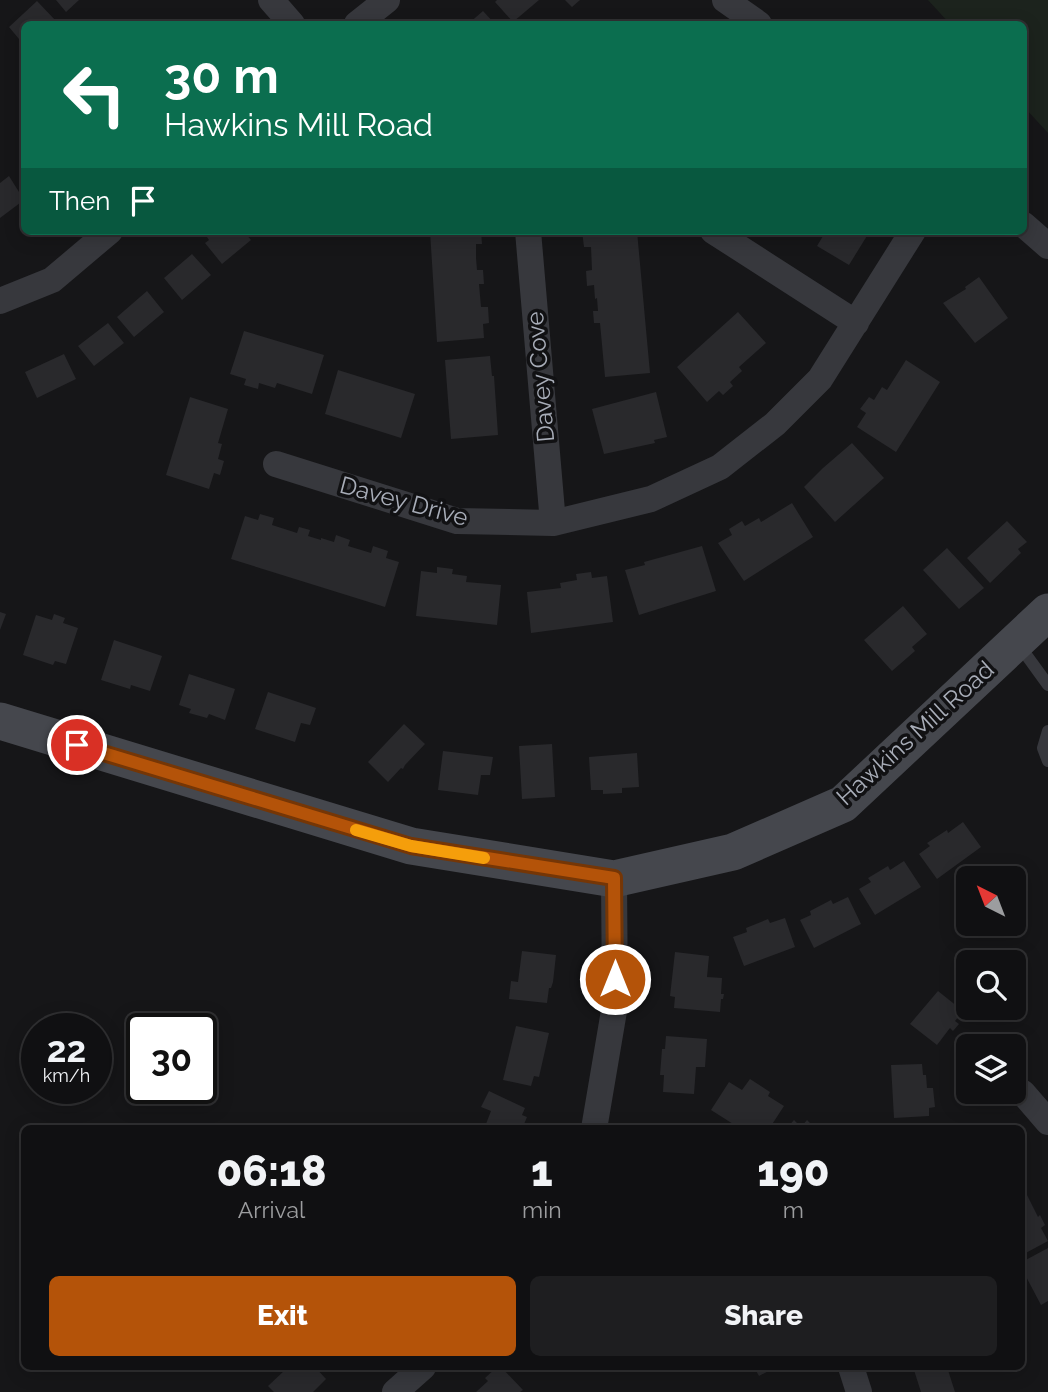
<!DOCTYPE html>
<style>
body{margin:0;font-family:Raleway,sans-serif;background:#1e1e20;color:#f1f3f6;height:100vh;display:flex;flex-direction:column;font-size:26px;white-space:nowrap}
*{box-sizing:border-box;margin:0}
p{font-size:23px;color:#9c9d9f}
.icon{flex:none;width:38px;height:38px;fill:none;stroke:currentColor;stroke-width:2;stroke-linecap:round;stroke-linejoin:round}
.map{position:relative;flex:1;overflow:hidden}
.sheet{position:absolute;left:21px;top:1125px;width:1004px;height:245px;display:flex;flex-direction:column;background:#101012;border-radius:10px;box-shadow:0 4px 18px #0003,0 0 0 2px #303032}
.sheet>*{flex:none}
.top-card{position:absolute;left:21px;top:21px;width:1006px;height:214px;border-radius:10px;box-shadow:0 4px 18px #0003,0 0 0 2px #303032;background:#0b6e4f;color:#fff;overflow:hidden}
.needle{width:46px;rotate:318deg}
.fabs{position:absolute;left:956px;top:866px;display:grid;gap:14px}
.fabs a{display:grid;place-items:center;width:70px;height:70px;border-radius:10px;background:#101012;box-shadow:0 4px 18px #0003,0 0 0 2px #303032;font-size:35px}
.speed{position:absolute;left:21px;top:1013px;display:flex;gap:14px;font-size:35px;font-weight:700;text-align:center}
.speed>*{display:grid;place-content:center;width:91px;height:91px;border-radius:50%;background:#101012;box-shadow:0 4px 18px #0003,0 0 0 2px #303032;line-height:1}
.speed small{font-size:18px;font-weight:400}
.speed .limit{border:4px solid #111;border-radius:10px;background:#fff;color:#111}
.pin{position:absolute;display:grid;place-items:center;width:60px;height:60px;color:#fff;margin:-30px;border:4px solid #fff;border-radius:50%;box-shadow:0 2px 7px #0007}
.me{position:absolute;width:77px;margin:-38px;rotate:0deg;stroke-linejoin:round;filter:drop-shadow(0 0 5px #0008)}
.turn{display:flex;align-items:center;gap:24px;height:147px;padding:0 28px;font-size:32px}
.turn .icon{width:91px;height:91px;stroke-width:2.5}
.turn b{display:block;font-size:49px;line-height:60px}
.then{display:flex;align-items:center;height:66px;padding:0 28px;background:#0003;gap:14px;font-size:26px}
.eta{display:flex;justify-content:space-evenly;align-items:center;height:119px;text-align:center}
.eta b{font-size:42px;font-weight:800;line-height:49px}
.primary-button{display:flex;gap:14px;margin-top:auto;padding:14px 28px}
.primary-button a{flex:1;height:80px;border-radius:10px;background:#b45309;color:#fff;font-size:28px;font-weight:800;line-height:80px;text-align:center}
.primary-button a+a{background:#1e1e20;color:#f1f3f6}
.map>svg:first-child{display:block}
</style>
<div class="map">
<svg width="1048" height="1392" viewBox="0 0 1048 1392">
<rect width="100%" height="100%" fill="#161618"/>
<path fill="#1c231d" d="M 928,0 L 1048,0 L 1048,133 L 1024,107 L 1024,24 L 950,24 Z"/>
<path fill="#29292c" d="M 56,0 L 79,0 L 66,12 Z
M 497,0 L 539,0 L 513,22 L 495,2 Z
M 565,0 L 580,0 L 572,7 Z
M 37,1 L 56,21 L 52,24 L 24,24 L 24,45 L 9,27 Z
M 483,11 L 495,24 L 468,24 Z
M 9,176 L 24,200 L 0,218 L 0,183 Z
M 215,231 L 217,233 L 220,231 L 243,231 L 251,240 L 222,264 L 205,243 L 209,240 L 207,237 L 214,236 L 212,234 Z
M 430,231 L 481,231 L 482,244 L 476,244 L 476,258 L 477,270 L 483,270 L 484,284 L 479,284 L 481,307 L 488,307 L 489,323 L 483,324 L 484,338 L 437,342 Z
M 582,231 L 637,231 L 650,373 L 605,377 L 600,323 L 594,323 L 593,311 L 598,311 L 597,298 L 595,299 L 594,285 L 587,286 L 586,271 L 592,270 L 591,247 L 584,247 Z
M 826,231 L 870,231 L 849,265 L 817,246 Z
M 192,254 L 211,275 L 182,300 L 164,278 Z
M 979,277 L 1008,318 L 975,343 L 943,303 L 966,289 L 965,287 Z
M 147,291 L 164,312 L 134,337 L 117,317 Z
M 738,312 L 766,343 L 739,367 L 742,371 L 730,382 L 733,386 L 723,395 L 719,391 L 707,402 L 677,367 Z
M 108,323 L 124,343 L 94,366 L 78,346 Z
M 244,331 L 324,355 L 312,394 L 277,383 L 275,388 L 259,383 L 258,389 L 244,385 L 246,379 L 230,374 Z
M 64,354 L 76,379 L 37,398 L 25,372 Z
M 490,356 L 492,376 L 494,376 L 498,435 L 451,439 L 445,360 Z
M 906,360 L 940,382 L 896,452 L 857,427 L 866,413 L 860,409 L 869,397 L 874,400 L 882,387 L 887,390 Z
M 338,370 L 415,394 L 401,438 L 325,414 Z
M 656,392 L 667,437 L 654,440 L 655,443 L 604,454 L 592,409 Z
M 190,397 L 228,409 L 218,443 L 222,444 L 218,459 L 224,461 L 220,475 L 214,473 L 209,489 L 166,475 Z
M 852,443 L 884,478 L 835,522 L 804,487 L 823,468 Z
M 792,503 L 813,537 L 744,581 L 718,543 L 732,535 L 729,529 L 742,521 L 745,526 L 759,518 L 761,522 Z
M 260,514 L 274,518 L 272,525 L 297,533 L 299,527 L 310,530 L 308,536 L 321,540 L 321,538 L 334,542 L 336,535 L 350,540 L 348,546 L 371,553 L 373,546 L 388,551 L 386,558 L 399,562 L 385,607 L 231,559 L 245,516 L 258,520 Z
M 1007,521 L 1027,542 L 1018,549 L 1021,553 L 990,583 L 967,558 Z
M 702,546 L 716,591 L 639,615 L 625,570 L 645,565 L 644,562 Z
M 947,548 L 984,588 L 959,609 L 923,570 Z
M 437,567 L 453,569 L 452,574 L 467,576 L 466,582 L 501,585 L 497,625 L 416,616 L 421,571 L 437,573 Z
M 591,572 L 592,578 L 607,576 L 613,622 L 531,633 L 527,592 L 561,588 L 560,583 L 577,580 L 576,574 Z
M 903,606 L 927,634 L 912,647 L 915,651 L 892,671 L 864,640 Z
M 0,612 L 6,614 L 0,630 Z
M 54,614 L 65,618 L 63,623 L 78,628 L 66,664 L 55,661 L 53,665 L 23,655 L 36,615 L 52,620 Z
M 114,640 L 162,656 L 150,691 L 131,685 L 130,689 L 101,680 Z
M 189,674 L 235,689 L 225,720 L 209,714 L 207,718 L 189,713 L 191,709 L 179,705 Z
M 268,692 L 316,708 L 310,725 L 301,723 L 295,742 L 255,729 Z
M 404,724 L 425,744 L 405,765 L 403,769 L 401,768 L 388,782 L 368,762 Z
M 552,744 L 555,797 L 522,799 L 519,746 Z
M 443,751 L 493,757 L 490,775 L 481,775 L 478,795 L 438,790 Z
M 637,753 L 639,787 L 622,788 L 622,793 L 603,794 L 603,790 L 591,790 L 589,757 Z
M 963,822 L 981,847 L 937,879 L 919,854 L 930,846 L 927,843 L 947,830 L 948,833 Z
M 904,861 L 921,887 L 875,915 L 859,889 L 871,882 L 868,878 L 888,866 L 890,870 Z
M 848,897 L 861,924 L 814,948 L 800,920 L 811,915 L 810,911 L 831,900 L 833,904 Z
M 785,918 L 795,947 L 744,966 L 733,937 L 747,932 L 746,928 L 768,919 L 770,923 Z
M 522,951 L 556,955 L 553,982 L 551,988 L 549,988 L 547,1003 L 509,999 L 511,981 L 518,982 Z
M 675,952 L 709,956 L 707,977 L 722,978 L 721,994 L 724,994 L 723,999 L 721,999 L 720,1012 L 674,1008 L 675,997 L 670,996 Z
M 1013,968 L 1020,995 L 1013,996 Z
M 938,991 L 963,1011 L 955,1021 L 959,1024 L 953,1031 L 950,1028 L 937,1045 L 910,1024 Z
M 516,1026 L 549,1033 L 539,1077 L 534,1076 L 531,1086 L 503,1080 Z
M 666,1036 L 707,1039 L 705,1067 L 696,1067 L 694,1094 L 663,1092 L 664,1075 L 660,1075 L 662,1049 L 665,1049 Z
M 922,1064 L 923,1075 L 926,1075 L 927,1088 L 933,1088 L 935,1107 L 929,1108 L 929,1116 L 894,1118 L 891,1065 Z
M 750,1079 L 770,1092 L 768,1096 L 784,1106 L 769,1129 L 741,1129 L 711,1110 L 729,1082 L 742,1090 Z
M 489,1091 L 525,1108 L 522,1115 L 527,1117 L 522,1129 L 484,1129 L 491,1111 L 481,1107 Z
M 794,1120 L 801,1127 L 807,1120 L 816,1129 L 786,1129 Z
M 1026,1193 L 1038,1217 L 1040,1215 L 1045,1225 L 1041,1228 L 1048,1241 L 1022,1255 L 1022,1195 Z
M 1048,1248 L 1048,1301 L 1041,1305 L 1022,1269 L 1022,1262 Z
M 281,1367 L 315,1367 L 326,1379 L 313,1392 L 274,1392 L 268,1386 L 285,1370 Z
M 497,1367 L 501,1367 L 523,1390 L 520,1392 L 476,1392 L 488,1381 L 485,1378 Z
M 754,1367 L 776,1367 L 759,1376 Z
M 913,1367 L 947,1367 L 955,1392 L 921,1392 Z"/>
<g fill="none" stroke-linecap="round" stroke-linejoin="round">
<path stroke="#37383d" stroke-width="12" d="M 1019,645 L 1048,685
M 1048,731 L 1043,748 L 1048,761"/>
<path stroke="#37383d" stroke-width="26" d="M 271,0 L 292,24
M 725,0 L 759,24
M 357,24 L 387,0
M 1024,225 L 1048,246
M 528,231 L 553,523
M 713,231 L 856,323
M 0,301 L 52,280 L 110,231
M 276,464 L 457,521 L 553,523 L 651,499 L 720,467 L 775,424 L 820,379 L 913,231
M 1023,1093 L 1048,1122
M 594,1129 L 615,1005 L 614,879
M 851,1367 L 859,1392
M 395,1392 L 423,1367"/>
<path stroke="#45474d" stroke-width="37" d="M 0,721 L 411,846 L 614,879 L 733,852 L 843,804 L 1048,612"/>
</g>
<g fill="none" stroke-linecap="round" stroke-linejoin="round">
<defs>
<path id="route" d="M 77,745 L 411,846 L 614,878 L 615,979"/>
</defs>
<use href="#route" stroke="#753606" stroke-width="18"/>
<use href="#route" stroke="#b45309" stroke-width="12"/>
<path stroke="#f59e0b" stroke-width="12" d="M 356,830 L 411,846 L 484,858"/>
</g>
<g text-anchor="middle" dominant-baseline="central" stroke-width="7" stroke-linejoin="round" paint-order="stroke">
<g font-size="24" fill="#a8adb8" stroke="#111113">
<text transform="translate(540 377) rotate(-95)">Davey Cove</text>
<text transform="translate(404 501) rotate(15)">Davey Drive</text>
<text transform="translate(915 733) rotate(-42)">Hawkins Mill Road</text>
</g>
</g>
</svg>
<div class="fabs">
<a><svg class="needle" viewBox="-14 -14 28 28"><path d="M0-13l5 13h-10z" fill="#e53935"/><path d="M0 13l5-13h-10z" fill="#9c9d9f"/></svg></a>
<a><svg class="icon" aria-label="search" viewBox="0 0 24 24"><circle cx="10" cy="10" r="6"/><path d="M15 15l6 6"/></svg></a>
<a><svg class="icon" aria-label="layers" viewBox="0 0 24 24"><path d="M12 4l9 5-9 5-9-5zM3 14l9 5 9-5"/></svg></a>
</div>
<div class="speed"><div>22<small>km/h</small></div><div class="limit">30</div></div>
<div class="pin" style="left:77px;top:745px;background:#d93025"><svg class="icon" aria-label="arrive" viewBox="0 0 24 24"><path d="M6 21V4h12l-3 4 3 4H6"/></svg></div>
<svg class="me" style="left:615px;top:979px" viewBox="-20 -20 40 40"><circle r="17" fill="#b45309" stroke="#fff" stroke-width="3"/><path d="M0-11L8 9 0 5-8 9z" fill="#fff"/></svg>
<div class="top-card">
<div class="turn"><svg class="icon" aria-label="left" viewBox="0 0 24 24"><path d="M17 20v-9H6M10 6l-5 5 5 5"/></svg><div><b>30 m</b>Hawkins Mill Road</div></div>
<div class="then">Then<svg class="icon" aria-label="arrive" viewBox="0 0 24 24"><path d="M6 21V4h12l-3 4 3 4H6"/></svg></div>
</div>
<section class="sheet">
<div class="eta">
<div><b>06:18</b><p>Arrival</p></div>
<div><b>1</b><p>min</p></div>
<div><b>190</b><p>m</p></div>
</div>
<div class="primary-button"><a>Exit</a><a>Share</a></div>
</section>
</div>
